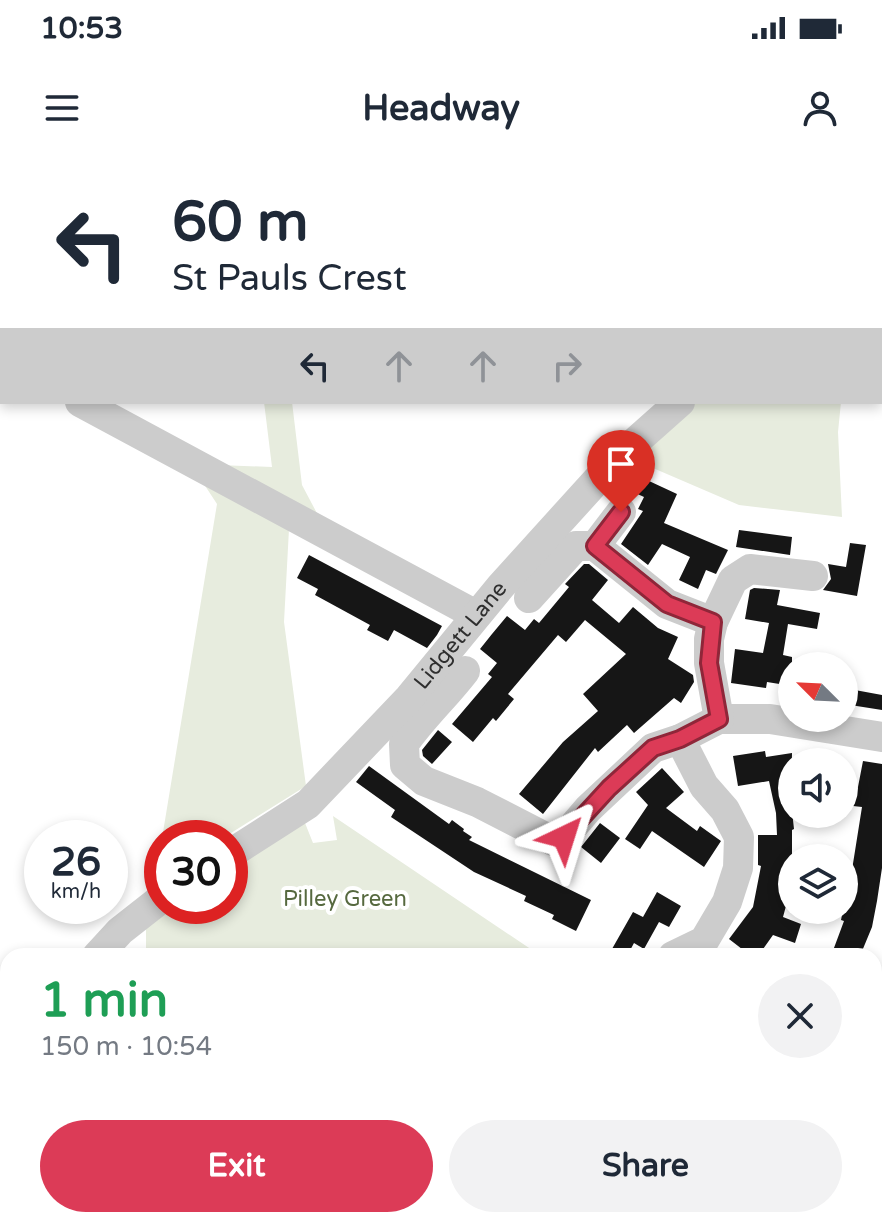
<!DOCTYPE html>
<meta charset="utf-8">
<style>
body{margin:0;font-family:"Varela Round",sans-serif;background:#f2f2f3;color:#1f2937;height:100vh;display:flex;flex-direction:column;font-size:30px;white-space:nowrap}
*{box-sizing:border-box;margin:0}
p{font-size:26px;color:#747a83}
.icon{flex:none;width:44px;height:44px;fill:none;stroke:currentColor;stroke-width:2;stroke-linecap:round;stroke-linejoin:round}
.map{position:relative;flex:1;overflow:hidden}
.side{position:absolute;left:0px;top:788px;width:882px;height:280px;display:flex;flex-direction:column;background:#fff;border-radius:24px 24px 0 0;box-shadow:0 4px 12px #0003}
.side>*{flex:none}
.banner{position:absolute;left:0px;top:0px;width:882px;height:244px;box-shadow:0 4px 12px #0003;background:#fff;color:#1f2937;overflow:hidden}
.needle{width:52px;rotate:294deg}
.buttons{position:absolute;left:778px;top:492px;display:grid;gap:16px}
.buttons a{display:grid;place-items:center;width:80px;height:80px;border-radius:50%;background:#fff;box-shadow:0 4px 12px #0003;font-size:40px}
.speed{position:absolute;left:24px;top:660px;display:flex;gap:16px;font-size:40px;font-weight:700;text-align:center}
.speed>*{display:grid;place-content:center;width:104px;height:104px;border-radius:50%;background:#fff;box-shadow:0 4px 12px #0003;line-height:1}
.speed small{font-size:20px;font-weight:400}
.speed .limit{border:12px solid #d22;background:#fff;color:#111}
.pin{position:absolute;display:grid;place-items:center;width:68px;height:68px;color:#fff;margin:-82px -34px;border-radius:50% 50% 50% 0;rotate:-45deg;box-shadow:0 0 8px #0007}
.pin .icon{rotate:45deg}
.me{position:absolute;width:88px;margin:-44px;rotate:41deg;stroke-linejoin:round;filter:drop-shadow(0 0 6px #0008)}
.turn{display:flex;align-items:center;gap:28px;height:168px;padding:0 40px;font-size:36px}
.turn .icon{width:104px;height:104px;stroke-width:2.5}
.turn b{display:block;font-size:56px;line-height:68px}
.lanes{display:flex;align-items:center;height:76px;padding:0 40px;background:#0003;justify-content:center;gap:40px;direction:ltr}
.lanes .off{opacity:.35}
.round{display:grid;place-items:center;flex:none;width:84px;height:84px;border-radius:42px;background:#f2f2f3}
.head{display:flex;align-items:center;justify-content:space-between;height:136px;padding:0 40px}
h1{font-size:48px;font-weight:700;line-height:60px;color:#1e9e55}
.primary-button{display:flex;gap:16px;margin-top:auto;padding:16px 40px}
.primary-button a{flex:1;height:92px;border-radius:48px;background:#dc3b57;color:#fff;font-size:32px;font-weight:700;line-height:92px;text-align:center}
.primary-button a+a{background:#f2f2f3;color:#1f2937}
.status{display:flex;justify-content:space-between;align-items:center;height:56px;padding:0 40px;background:#fff;direction:ltr}
.status svg{height:22px;fill:currentColor}
header{display:flex;justify-content:space-between;align-items:center;height:104px;padding:0 40px;background:#fff;font-size:36px;font-weight:700}
.map>svg:first-child{display:block}
</style>
<div class="status"><b>10:53</b><svg viewBox="0 0 49 12"><path d="M0 12V9h3v3zM5 12V6h3v6zM10 12V3h3v9zM15 12V0h3v12zM26 1h20v11H26zM47 4h2v5h-2z"/></svg></div>
<header><svg class="icon" aria-label="menu" viewBox="0 0 24 24"><path d="M4 6h16M4 12h16M4 18h16"/></svg>Headway<svg class="icon" aria-label="person" viewBox="0 0 24 24"><circle cx="12" cy="8" r="4"/><path d="M4 21q1-7 8-7t8 7"/></svg></header>
<div class="map">
<svg width="882" height="1068" viewBox="0 0 882 1068">
<rect width="100%" height="100%" fill="#fff"/>
<path fill="#e7ecde" d="M 264,242 L 292,242 L 302,325 L 320,359 L 289,369 L 284,462 L 306,626 L 223,678 L 162,678 L 162,717 L 155,721 L 217,344 L 198,315 L 219,305 L 272,307 Z
M 681,242 L 841,242 L 838,272 L 842,357 L 739,345 L 632,299 Z
M 333,656 L 541,796 L 146,796 L 146,764 L 173,746 L 230,746 L 230,708 L 303,658 L 313,683 L 337,680 Z
M 882,907 L 882,1068 L 0,1068 L 0,961 L 8,960 L 8,1060 L 874,1060 L 874,924 Z"/>
<path fill="#161616" d="M 634,314 L 677,334 L 664,363 L 728,390 L 716,414 L 706,410 L 698,429 L 679,420 L 690,397 L 662,384 L 648,405 L 621,384 L 643,351 L 638,349 L 644,337 L 627,329 Z
M 739,370 L 792,377 L 790,395 L 736,387 Z
M 850,383 L 866,385 L 857,436 L 823,430 L 831,419 L 828,404 L 846,407 Z
M 309,395 L 442,466 L 437,475 L 427,488 L 394,470 L 388,481 L 367,470 L 370,465 L 315,435 L 318,429 L 297,418 Z
M 584,404 L 589,404 L 608,420 L 592,440 L 619,463 L 633,447 L 658,468 L 678,477 L 668,499 L 693,515 L 694,522 L 681,543 L 674,538 L 634,573 L 627,565 L 598,592 L 595,588 L 543,654 L 519,634 L 563,582 L 598,551 L 583,534 L 626,494 L 585,460 L 566,482 L 558,475 L 508,534 L 514,539 L 496,561 L 493,558 L 473,582 L 452,564 L 492,517 L 488,514 L 497,503 L 480,489 L 492,474 L 507,456 L 525,470 L 534,459 L 539,463 L 569,427 L 565,424 Z
M 754,428 L 780,430 L 777,445 L 820,453 L 817,469 L 788,464 L 783,495 L 792,497 L 792,526 L 767,522 L 766,528 L 731,523 L 735,489 L 763,493 L 769,463 L 745,459 L 750,430 Z
M 844,528 L 882,535 L 882,550 L 844,544 Z
M 438,570 L 452,582 L 432,604 L 423,596 L 422,590 Z
M 765,591 L 766,597 L 792,593 L 791,642 L 794,669 L 792,670 L 792,724 L 783,757 L 801,764 L 795,783 L 773,775 L 758,796 L 751,796 L 729,779 L 753,747 L 761,706 L 758,705 L 758,675 L 777,675 L 776,653 L 769,621 L 738,626 L 733,596 Z
M 863,601 L 882,604 L 882,708 L 877,741 L 872,767 L 860,796 L 831,796 L 844,761 L 841,760 L 846,735 L 848,735 L 862,647 L 844,645 L 844,625 L 858,627 Z
M 369,606 L 449,664 L 452,660 L 464,669 L 463,671 L 472,677 L 469,680 L 591,740 L 576,771 L 552,759 L 554,755 L 524,741 L 526,736 L 474,712 L 391,657 L 395,650 L 356,622 Z
M 662,608 L 684,632 L 666,648 L 697,671 L 700,666 L 721,681 L 704,707 L 652,671 L 640,689 L 625,679 L 648,645 L 636,632 Z
M 600,663 L 620,678 L 601,703 L 581,687 Z
M 657,732 L 681,746 L 669,767 L 659,762 L 644,789 L 634,783 L 627,796 L 608,796 L 633,752 L 643,757 Z"/>
<g fill="none" stroke-linecap="round" stroke-linejoin="round">
<g stroke="#ccc" stroke-width="30">
<path d="M 880,58 L 882,57"/>
<path d="M 0,199 L 2,200"/>
<path d="M 80,242 L 476,455"/>
<path d="M 621,352 L 595,386 L 667,444 L 713,462"/>
<path d="M 529,438 L 576,386 L 595,386"/>
<path d="M 465,511 C 445,537 422,558 404,584 L 405,605 L 424,621 L 477,642 L 553,681 L 564,677 L 588,649 L 653,588 L 680,579 L 719,559 L 770,559 L 882,577"/>
<path d="M 719,559 L 709,503 L 709,479 L 713,462 L 733,420 L 750,409 L 813,416"/>
<path id="s1" d="M 230,694 L 308,644 L 409,538 L 501,426 L 617,298 L 680,242"/>
<path d="M 97,796 L 120,771 L 162,738"/>
<path d="M 673,796 L 704,781 L 727,742 L 738,708 L 739,677 L 725,650 L 704,626 L 680,579"/>
<path d="M 874,898 L 882,880"/>
<path d="M 0,921 L 8,910"/>
<path d="M 797,1068 L 801,1060"/>
</g>
</g>
<g fill="none" stroke-linecap="round" stroke-linejoin="round">
<defs>
<path id="route" d="M 564,677 L 609,628 L 653,588 L 680,579 L 719,559 L 709,503 L 713,462 L 667,444 L 595,386 L 621,352"/>
</defs>
<use href="#route" stroke="#8f2639" stroke-width="20"/>
<use href="#route" stroke="#dc3b57" stroke-width="14"/>
</g>
<g text-anchor="middle" dominant-baseline="central" stroke-width="8" stroke-linejoin="round" paint-order="stroke">
<g font-size="22" fill="#2f2f2f" stroke="#fff">
<text stroke="none"><textPath href="#s1" startOffset="320">Lidgett Lane</textPath></text>
</g>
<g font-size="22" fill="#56693f" stroke="#fff">
<text x="345" y="739">Pilley Green</text>
</g>
</g>
</svg>
<div class="buttons">
<a><svg class="needle" viewBox="-14 -14 28 28"><path d="M0-13l5 13h-10z" fill="#e53935"/><path d="M0 13l5-13h-10z" fill="#747a83"/></svg></a>
<a><svg class="icon" aria-label="sound" viewBox="0 0 24 24"><path d="M4 9h4l5-4v14l-5-4H4zM17 9q2 3 0 6"/></svg></a>
<a><svg class="icon" aria-label="layers" viewBox="0 0 24 24"><path d="M12 4l9 5-9 5-9-5zM3 14l9 5 9-5"/></svg></a>
</div>
<div class="speed"><div>26<small>km/h</small></div><div class="limit">30</div></div>
<div class="pin" style="left:621px;top:352px;background:#d93025"><svg class="icon" aria-label="arrive" viewBox="0 0 24 24"><path d="M6 21V4h12l-3 4 3 4H6"/></svg></div>
<svg class="me" style="left:564px;top:677px" viewBox="-20 -20 40 40"><path d="M0-17L14 15 0 8-14 15z" fill="#dc3b57" stroke="#fff" stroke-width="4"/></svg>
<div class="banner">
<div class="turn"><svg class="icon" aria-label="left" viewBox="0 0 24 24"><path d="M17 20v-9H6M10 6l-5 5 5 5"/></svg><div><b>60 m</b>St Pauls Crest</div></div>
<div class="lanes"><svg class="icon" aria-label="left" viewBox="0 0 24 24"><path d="M17 20v-9H6M10 6l-5 5 5 5"/></svg><svg class="icon off" aria-label="ahead" viewBox="0 0 24 24"><path d="M12 20V5M6 11l6-6 6 6"/></svg><svg class="icon off" aria-label="ahead" viewBox="0 0 24 24"><path d="M12 20V5M6 11l6-6 6 6"/></svg><svg class="icon off" aria-label="right" viewBox="0 0 24 24"><path d="M7 20v-9h11M14 6l5 5-5 5"/></svg></div>
</div>
<section class="side">
<div class="head"><div><h1>1 min</h1><p>150 m · 10:54</p></div><a class="round"><svg class="icon" aria-label="close" viewBox="0 0 24 24"><path d="M6 6l12 12M18 6L6 18"/></svg></a></div>
<div class="primary-button"><a>Exit</a><a>Share</a></div>
</section>
</div>
